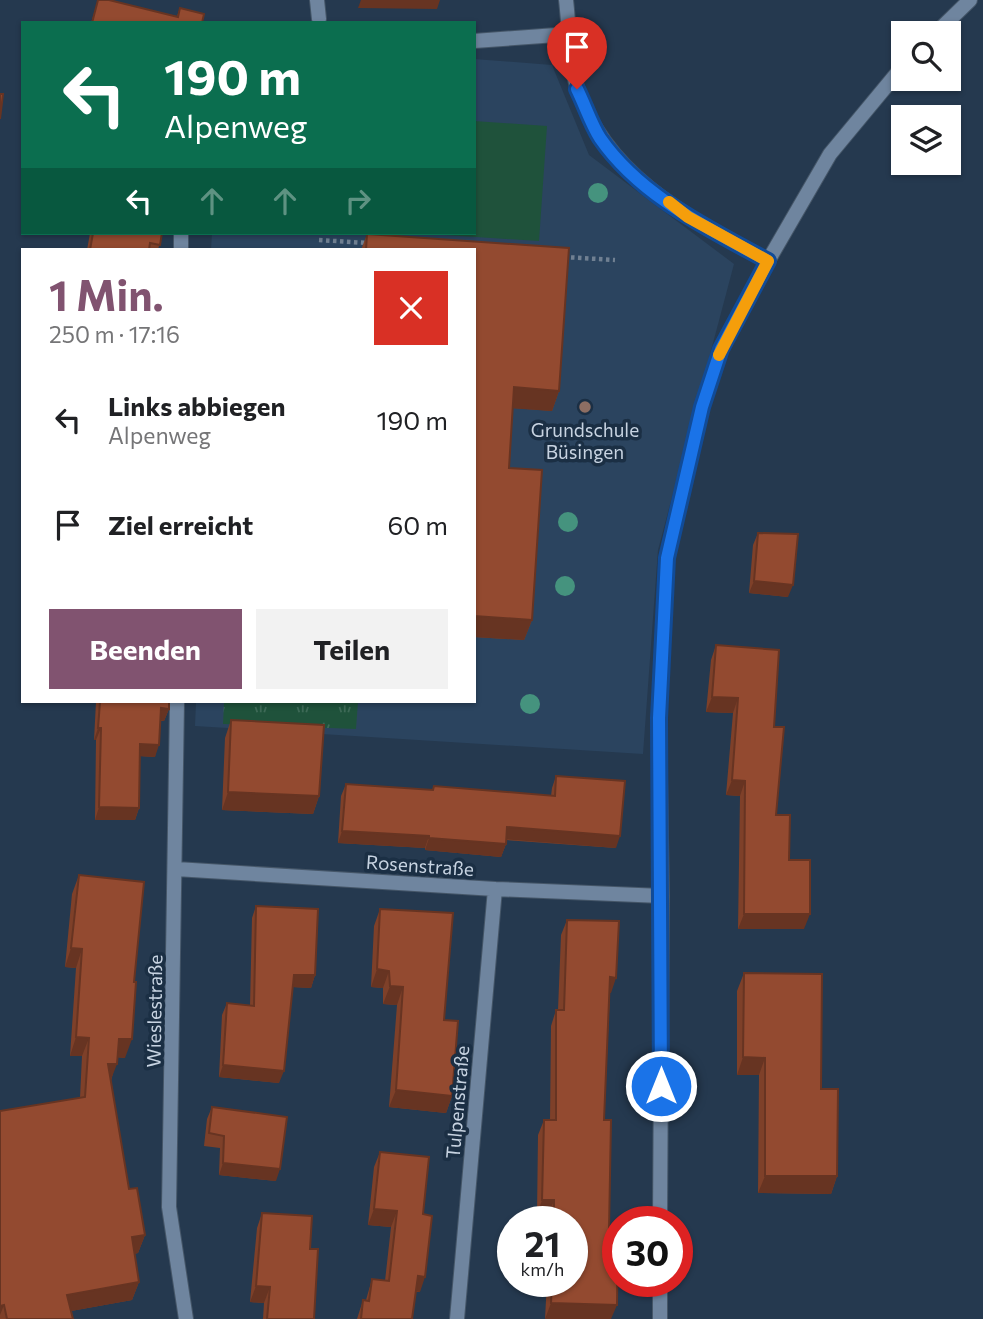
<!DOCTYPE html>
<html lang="de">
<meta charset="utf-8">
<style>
body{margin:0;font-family:Commissioner,sans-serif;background:#f2f2f2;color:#202124;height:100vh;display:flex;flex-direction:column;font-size:26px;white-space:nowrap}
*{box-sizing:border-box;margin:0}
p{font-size:23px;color:#757577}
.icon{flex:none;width:38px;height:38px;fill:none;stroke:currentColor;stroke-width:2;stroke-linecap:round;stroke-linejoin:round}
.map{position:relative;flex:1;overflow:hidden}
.sheet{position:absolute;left:21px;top:248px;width:455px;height:455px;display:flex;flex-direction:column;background:#fff;border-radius:0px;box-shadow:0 2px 5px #0004}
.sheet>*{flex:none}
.top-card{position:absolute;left:21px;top:21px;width:455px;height:214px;border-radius:0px;box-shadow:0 2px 5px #0004;background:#0b6e4f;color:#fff;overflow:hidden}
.tools{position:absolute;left:891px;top:21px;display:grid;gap:14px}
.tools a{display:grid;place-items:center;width:70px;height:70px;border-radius:0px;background:#fff;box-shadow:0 2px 5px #0004;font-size:35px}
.speed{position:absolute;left:497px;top:1206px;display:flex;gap:14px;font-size:35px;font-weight:700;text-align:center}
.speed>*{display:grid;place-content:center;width:91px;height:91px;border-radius:50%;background:#fff;box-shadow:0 2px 5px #0004;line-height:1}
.speed small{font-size:18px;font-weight:400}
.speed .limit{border:10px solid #d22;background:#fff;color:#111}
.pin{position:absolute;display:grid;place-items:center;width:60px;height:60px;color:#fff;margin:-72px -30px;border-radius:50% 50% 50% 0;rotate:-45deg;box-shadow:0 0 7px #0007}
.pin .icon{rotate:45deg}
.me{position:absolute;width:77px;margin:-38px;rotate:0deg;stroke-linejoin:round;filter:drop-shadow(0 0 5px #0008)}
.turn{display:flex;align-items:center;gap:24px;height:147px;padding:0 28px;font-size:32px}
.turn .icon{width:91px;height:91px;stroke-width:2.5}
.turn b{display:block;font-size:49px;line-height:60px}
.lanes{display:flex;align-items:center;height:66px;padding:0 28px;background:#0003;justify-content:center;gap:35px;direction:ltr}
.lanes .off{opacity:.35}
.round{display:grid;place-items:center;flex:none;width:74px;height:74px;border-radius:0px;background:#f2f2f2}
.overview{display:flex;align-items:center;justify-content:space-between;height:119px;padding:0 28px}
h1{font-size:42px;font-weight:700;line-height:52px;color:#815370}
.primary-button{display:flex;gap:14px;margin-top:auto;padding:14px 28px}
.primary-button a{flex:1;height:80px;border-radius:0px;background:#815370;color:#fff;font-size:28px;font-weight:700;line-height:80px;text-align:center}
.primary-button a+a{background:#f2f2f2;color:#202124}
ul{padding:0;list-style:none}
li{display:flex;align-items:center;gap:21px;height:105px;padding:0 28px}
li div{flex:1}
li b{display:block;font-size:26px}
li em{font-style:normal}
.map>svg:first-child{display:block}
</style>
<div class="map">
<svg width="983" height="1319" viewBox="0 0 983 1319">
<defs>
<pattern id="park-tufts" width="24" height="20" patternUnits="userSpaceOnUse" patternTransform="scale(1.75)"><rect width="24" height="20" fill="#1f523b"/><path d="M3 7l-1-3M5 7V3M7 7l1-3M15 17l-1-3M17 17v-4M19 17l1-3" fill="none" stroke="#3e6a57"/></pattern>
</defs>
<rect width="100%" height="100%" fill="#25394f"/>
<path fill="#2b445f" d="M 474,59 L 552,65 L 589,155 L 734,264 L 658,550 L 643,754 L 195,726 L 196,702 L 474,702 L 474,250 L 211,250 L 212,233 L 474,233 Z"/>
<path fill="url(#park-tufts)" d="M 224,702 L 358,702 L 356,729 L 223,724 Z"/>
<path fill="#1f523b" d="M 474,121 L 547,126 L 539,241 L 414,233 L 474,233 Z"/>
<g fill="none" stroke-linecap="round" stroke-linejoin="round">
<defs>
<path id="minor" d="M 317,0 L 319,19
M 566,0 C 569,25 570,68 578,90 C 607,178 693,220 768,261
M 936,33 L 970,0
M 474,41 L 570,34
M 181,250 L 181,233
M 177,702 L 169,1207 L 186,1319
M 176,869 L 495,889 L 662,896
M 660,1222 L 662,896 L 659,718 L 667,558 L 702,407 L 721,349 L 768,261 L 830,154 L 903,66
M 457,1319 L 495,889
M 660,1319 L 660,1281"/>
</defs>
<use href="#minor" stroke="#455668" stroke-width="16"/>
<path stroke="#708092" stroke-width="4.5" stroke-dasharray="3.5 3.5" stroke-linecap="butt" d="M 319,240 L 367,243
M 564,257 L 615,260"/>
<use href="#minor" stroke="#6f859f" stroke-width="14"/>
</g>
<g fill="#45937e">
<circle cx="598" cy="193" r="10"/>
<circle cx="568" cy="522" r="10"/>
<circle cx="565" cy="586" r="10"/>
<circle cx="530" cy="704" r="10"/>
</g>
<path fill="#7e4029" d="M 98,0 L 177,16 L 180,8 L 202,23 L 91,23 Z
M 90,233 L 162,233 L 158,250 L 87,250 Z
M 367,234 L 569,248 L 559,391 L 552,411 L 513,408 L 509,468 L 542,470 L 532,620 L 524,640 L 474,637 L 474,250 L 361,250 Z
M 758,533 L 788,597 L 749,593 L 753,545 Z
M 716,645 L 774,727 L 776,815 L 789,860 L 804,929 L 738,929 L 740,796 L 726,795 L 733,713 L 706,712 L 711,660 Z
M 96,702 L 169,702 L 169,709 L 164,721 L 160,721 L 155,757 L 140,756 L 139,808 L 135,820 L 95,820 L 96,740 L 94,740 Z
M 231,720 L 319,796 L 313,814 L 222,810 L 225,738 Z
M 556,776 L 616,848 L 506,840 L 506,844 L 501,857 L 425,850 L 425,848 L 338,843 L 341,796 L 346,784 L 432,790 L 434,786 L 551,796 L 552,788 Z
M 79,875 L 125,1058 L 117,1057 L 111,1081 L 129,1189 L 145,1235 L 138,1253 L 134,1254 L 139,1282 L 132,1300 L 71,1311 L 73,1319 L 0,1319 L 0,1111 L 80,1098 L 82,1056 L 70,1056 L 76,968 L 65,967 L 72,894 Z
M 256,906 L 315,975 L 311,988 L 293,987 L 279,1083 L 219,1077 L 222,1015 L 227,1003 L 250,1006 L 252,918 Z
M 380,909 L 444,1020 L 452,1096 L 446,1113 L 389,1107 L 397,1005 L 383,1004 L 383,988 L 371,987 L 374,926 Z
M 567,920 L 611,993 L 610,993 L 604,1120 L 609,1231 L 545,1319 L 547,1281 L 572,1281 L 572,1222 L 549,1222 L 549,1215 L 537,1215 L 538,1135 L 544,1120 L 550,1120 L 551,1026 L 556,1010 L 558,1010 L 561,935 Z
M 744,973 L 821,1089 L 837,1176 L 831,1194 L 758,1193 L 759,1075 L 737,1075 L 737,991 Z
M 212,1107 L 276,1181 L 219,1175 L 220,1148 L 204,1146 L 207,1119 Z
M 380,1152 L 423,1214 L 420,1292 L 416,1292 L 412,1319 L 357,1319 L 363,1300 L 366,1300 L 372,1279 L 385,1281 L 391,1227 L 368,1225 L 374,1167 Z
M 262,1213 L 310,1249 L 314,1319 L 263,1319 L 264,1303 L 250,1302 L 257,1228 Z"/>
<path fill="#673422" d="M 361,0 L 440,0 L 437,9 L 358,8 Z
M 514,387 L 559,391 L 552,411 L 507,408 Z
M 754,581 L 793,585 L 788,597 L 749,593 Z
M 474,616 L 532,620 L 524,640 L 474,637 Z
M 712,697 L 738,698 L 733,713 L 706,712 Z
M 161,708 L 169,709 L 164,721 L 157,720 Z
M 98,728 L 101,728 L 96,740 L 94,740 Z
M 140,744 L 159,745 L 155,757 L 136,756 Z
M 732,780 L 745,781 L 740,796 L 726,795 Z
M 228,792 L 319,796 L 313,814 L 222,810 Z
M 99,807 L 139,808 L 135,820 L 95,820 Z
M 507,827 L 620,836 L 616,848 L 503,839 Z
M 342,831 L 429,836 L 425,848 L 338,843 Z
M 429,838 L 506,844 L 501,857 L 425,850 Z
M 744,914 L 810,914 L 804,929 L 738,929 Z
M 71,948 L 82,949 L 76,968 L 65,967 Z
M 377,969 L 389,971 L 383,988 L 371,987 Z
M 294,975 L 315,975 L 311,988 L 290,987 Z
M 610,977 L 616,978 L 611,993 L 605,993 Z
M 390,986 L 403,987 L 397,1005 L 383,1004 Z
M 76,1037 L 89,1038 L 82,1056 L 70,1056 Z
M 119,1039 L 132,1039 L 125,1058 L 112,1057 Z
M 743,1057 L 765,1058 L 759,1075 L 737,1075 Z
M 108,1064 L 117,1064 L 110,1082 Z
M 223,1065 L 284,1071 L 279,1083 L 219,1077 Z
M 396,1090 L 452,1096 L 446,1113 L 389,1107 Z
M 223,1163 L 280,1169 L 276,1181 L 219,1175 Z
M 765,1176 L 837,1176 L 831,1194 L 758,1193 Z
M 542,1200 L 554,1200 L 549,1215 L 537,1215 Z
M 374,1209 L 397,1211 L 391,1227 L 368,1225 Z
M 145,1235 L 138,1253 L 125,1256 L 132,1237 Z
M 418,1276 L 425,1277 L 420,1292 L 413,1291 Z
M 139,1282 L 132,1300 L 60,1313 L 67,1295 Z
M 256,1286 L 270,1287 L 264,1303 L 250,1302 Z
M 551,1303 L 617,1305 L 611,1319 L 545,1319 Z
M 4,1305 L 0,1315 L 0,1306 Z"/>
<path fill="#934a30" stroke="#673422" stroke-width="2" d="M 98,0 L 109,0 L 178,17 L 180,8 L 204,14 L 202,23 L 92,23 Z
M 0,94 L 3,94 L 0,119 Z
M 93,233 L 162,233 L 160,245 L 150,243 L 149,250 L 90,250 Z
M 367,234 L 569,248 L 559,391 L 514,387 L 509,468 L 542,470 L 532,620 L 474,616 L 474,250 L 366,250 Z
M 758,533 L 798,534 L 793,585 L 754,581 Z
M 716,645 L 779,650 L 774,727 L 784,727 L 776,815 L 790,815 L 789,860 L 810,860 L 810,914 L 744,914 L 745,781 L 732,780 L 738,698 L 712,697 Z
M 100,702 L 169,702 L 169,709 L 161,708 L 159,745 L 140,744 L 139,808 L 99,807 L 101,728 L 98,728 Z
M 231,720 L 324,725 L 319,796 L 228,792 Z
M 556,776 L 625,781 L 620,836 L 507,827 L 506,844 L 429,838 L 429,836 L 342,831 L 346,784 L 433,790 L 434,786 L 555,796 Z
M 79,875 L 144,882 L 134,982 L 136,982 L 132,1039 L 119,1039 L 117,1064 L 108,1064 L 129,1189 L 137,1188 L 145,1235 L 132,1237 L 139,1282 L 67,1295 L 73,1319 L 7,1319 L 4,1305 L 0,1306 L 0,1111 L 85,1097 L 89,1038 L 76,1037 L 82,949 L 71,948 Z
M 256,906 L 318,909 L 315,975 L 294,975 L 284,1071 L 223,1065 L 227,1003 L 254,1006 Z
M 380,909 L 453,913 L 444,1020 L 458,1021 L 452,1096 L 396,1090 L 403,987 L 390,986 L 389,971 L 377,969 Z
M 567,920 L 619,921 L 616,978 L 610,977 L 604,1120 L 611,1120 L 609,1231 L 618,1231 L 617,1305 L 551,1303 L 552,1281 L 572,1281 L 572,1222 L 554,1222 L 554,1200 L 542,1200 L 544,1120 L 556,1120 L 556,1010 L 564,1010 Z
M 744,973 L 822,974 L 821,1089 L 838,1089 L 837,1176 L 765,1176 L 765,1058 L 743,1057 Z
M 212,1107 L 287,1117 L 280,1169 L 223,1163 L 224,1136 L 209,1133 Z
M 380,1152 L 429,1157 L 423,1214 L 432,1216 L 425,1277 L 418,1276 L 412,1319 L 361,1319 L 363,1300 L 369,1301 L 372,1279 L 389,1281 L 397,1211 L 374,1209 Z
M 262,1213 L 312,1216 L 310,1249 L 318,1249 L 314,1319 L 267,1319 L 270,1287 L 256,1286 Z"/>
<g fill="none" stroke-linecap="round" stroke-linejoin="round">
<defs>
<path id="route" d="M 577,89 C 585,105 591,124 600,138 C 640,196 708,228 768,261 L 721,349 L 702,407 L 667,558 L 659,718 L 661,1086"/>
</defs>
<use href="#route" stroke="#114b97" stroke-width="18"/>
<use href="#route" stroke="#1a73e8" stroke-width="12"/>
<path stroke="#f59e0b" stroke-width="12" d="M 669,202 L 688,217 L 768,261 L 719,355"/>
</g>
<circle fill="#8d6e63" stroke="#1b2f44" stroke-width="2.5" cx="585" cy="407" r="7"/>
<g text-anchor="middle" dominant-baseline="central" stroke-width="7" stroke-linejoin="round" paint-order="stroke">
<g font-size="19" fill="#c7d3e1" stroke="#1b2f44">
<text x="585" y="429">Grundschule<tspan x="585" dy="22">Büsingen</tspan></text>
</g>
<g font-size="19" fill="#c7d3e1" stroke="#1b2f44">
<text transform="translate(420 865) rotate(4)">Rosenstraße</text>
<text transform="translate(154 1011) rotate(-89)">Wieslestraße</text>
<text transform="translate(457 1102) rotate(-85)">Tulpenstraße</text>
</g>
</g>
</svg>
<div class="tools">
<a><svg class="icon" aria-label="search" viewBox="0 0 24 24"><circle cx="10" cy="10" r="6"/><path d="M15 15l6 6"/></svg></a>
<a><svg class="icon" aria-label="layers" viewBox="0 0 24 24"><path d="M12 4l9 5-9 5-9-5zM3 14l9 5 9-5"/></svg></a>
</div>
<div class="speed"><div>21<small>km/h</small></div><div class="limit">30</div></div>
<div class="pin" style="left:577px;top:89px;background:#d93025"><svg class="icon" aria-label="arrive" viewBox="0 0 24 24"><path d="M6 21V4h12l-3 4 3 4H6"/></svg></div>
<svg class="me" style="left:661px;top:1086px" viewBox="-20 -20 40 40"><circle r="17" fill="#1a73e8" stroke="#fff" stroke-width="3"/><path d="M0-11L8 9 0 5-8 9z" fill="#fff"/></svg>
<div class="top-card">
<div class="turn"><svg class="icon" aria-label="left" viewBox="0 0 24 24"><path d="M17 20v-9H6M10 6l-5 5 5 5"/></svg><div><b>190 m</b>Alpenweg</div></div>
<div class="lanes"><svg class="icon" aria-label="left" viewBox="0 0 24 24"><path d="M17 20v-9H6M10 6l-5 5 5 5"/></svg><svg class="icon off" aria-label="ahead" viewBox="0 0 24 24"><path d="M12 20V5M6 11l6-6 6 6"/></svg><svg class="icon off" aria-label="ahead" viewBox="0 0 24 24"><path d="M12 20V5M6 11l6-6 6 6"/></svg><svg class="icon off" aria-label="right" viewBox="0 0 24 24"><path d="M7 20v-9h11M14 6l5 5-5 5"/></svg></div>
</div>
<section class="sheet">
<div class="overview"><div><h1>1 Min.</h1><p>250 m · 17:16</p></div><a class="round" style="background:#d93025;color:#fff"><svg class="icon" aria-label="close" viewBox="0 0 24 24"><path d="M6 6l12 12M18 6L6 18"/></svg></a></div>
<ul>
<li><svg class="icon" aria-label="left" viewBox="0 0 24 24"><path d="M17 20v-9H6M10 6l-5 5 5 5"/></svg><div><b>Links abbiegen</b><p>Alpenweg</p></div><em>190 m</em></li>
<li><svg class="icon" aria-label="arrive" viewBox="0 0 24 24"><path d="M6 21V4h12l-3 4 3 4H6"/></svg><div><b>Ziel erreicht</b></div><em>60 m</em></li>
</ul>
<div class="primary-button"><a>Beenden</a><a>Teilen</a></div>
</section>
</div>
